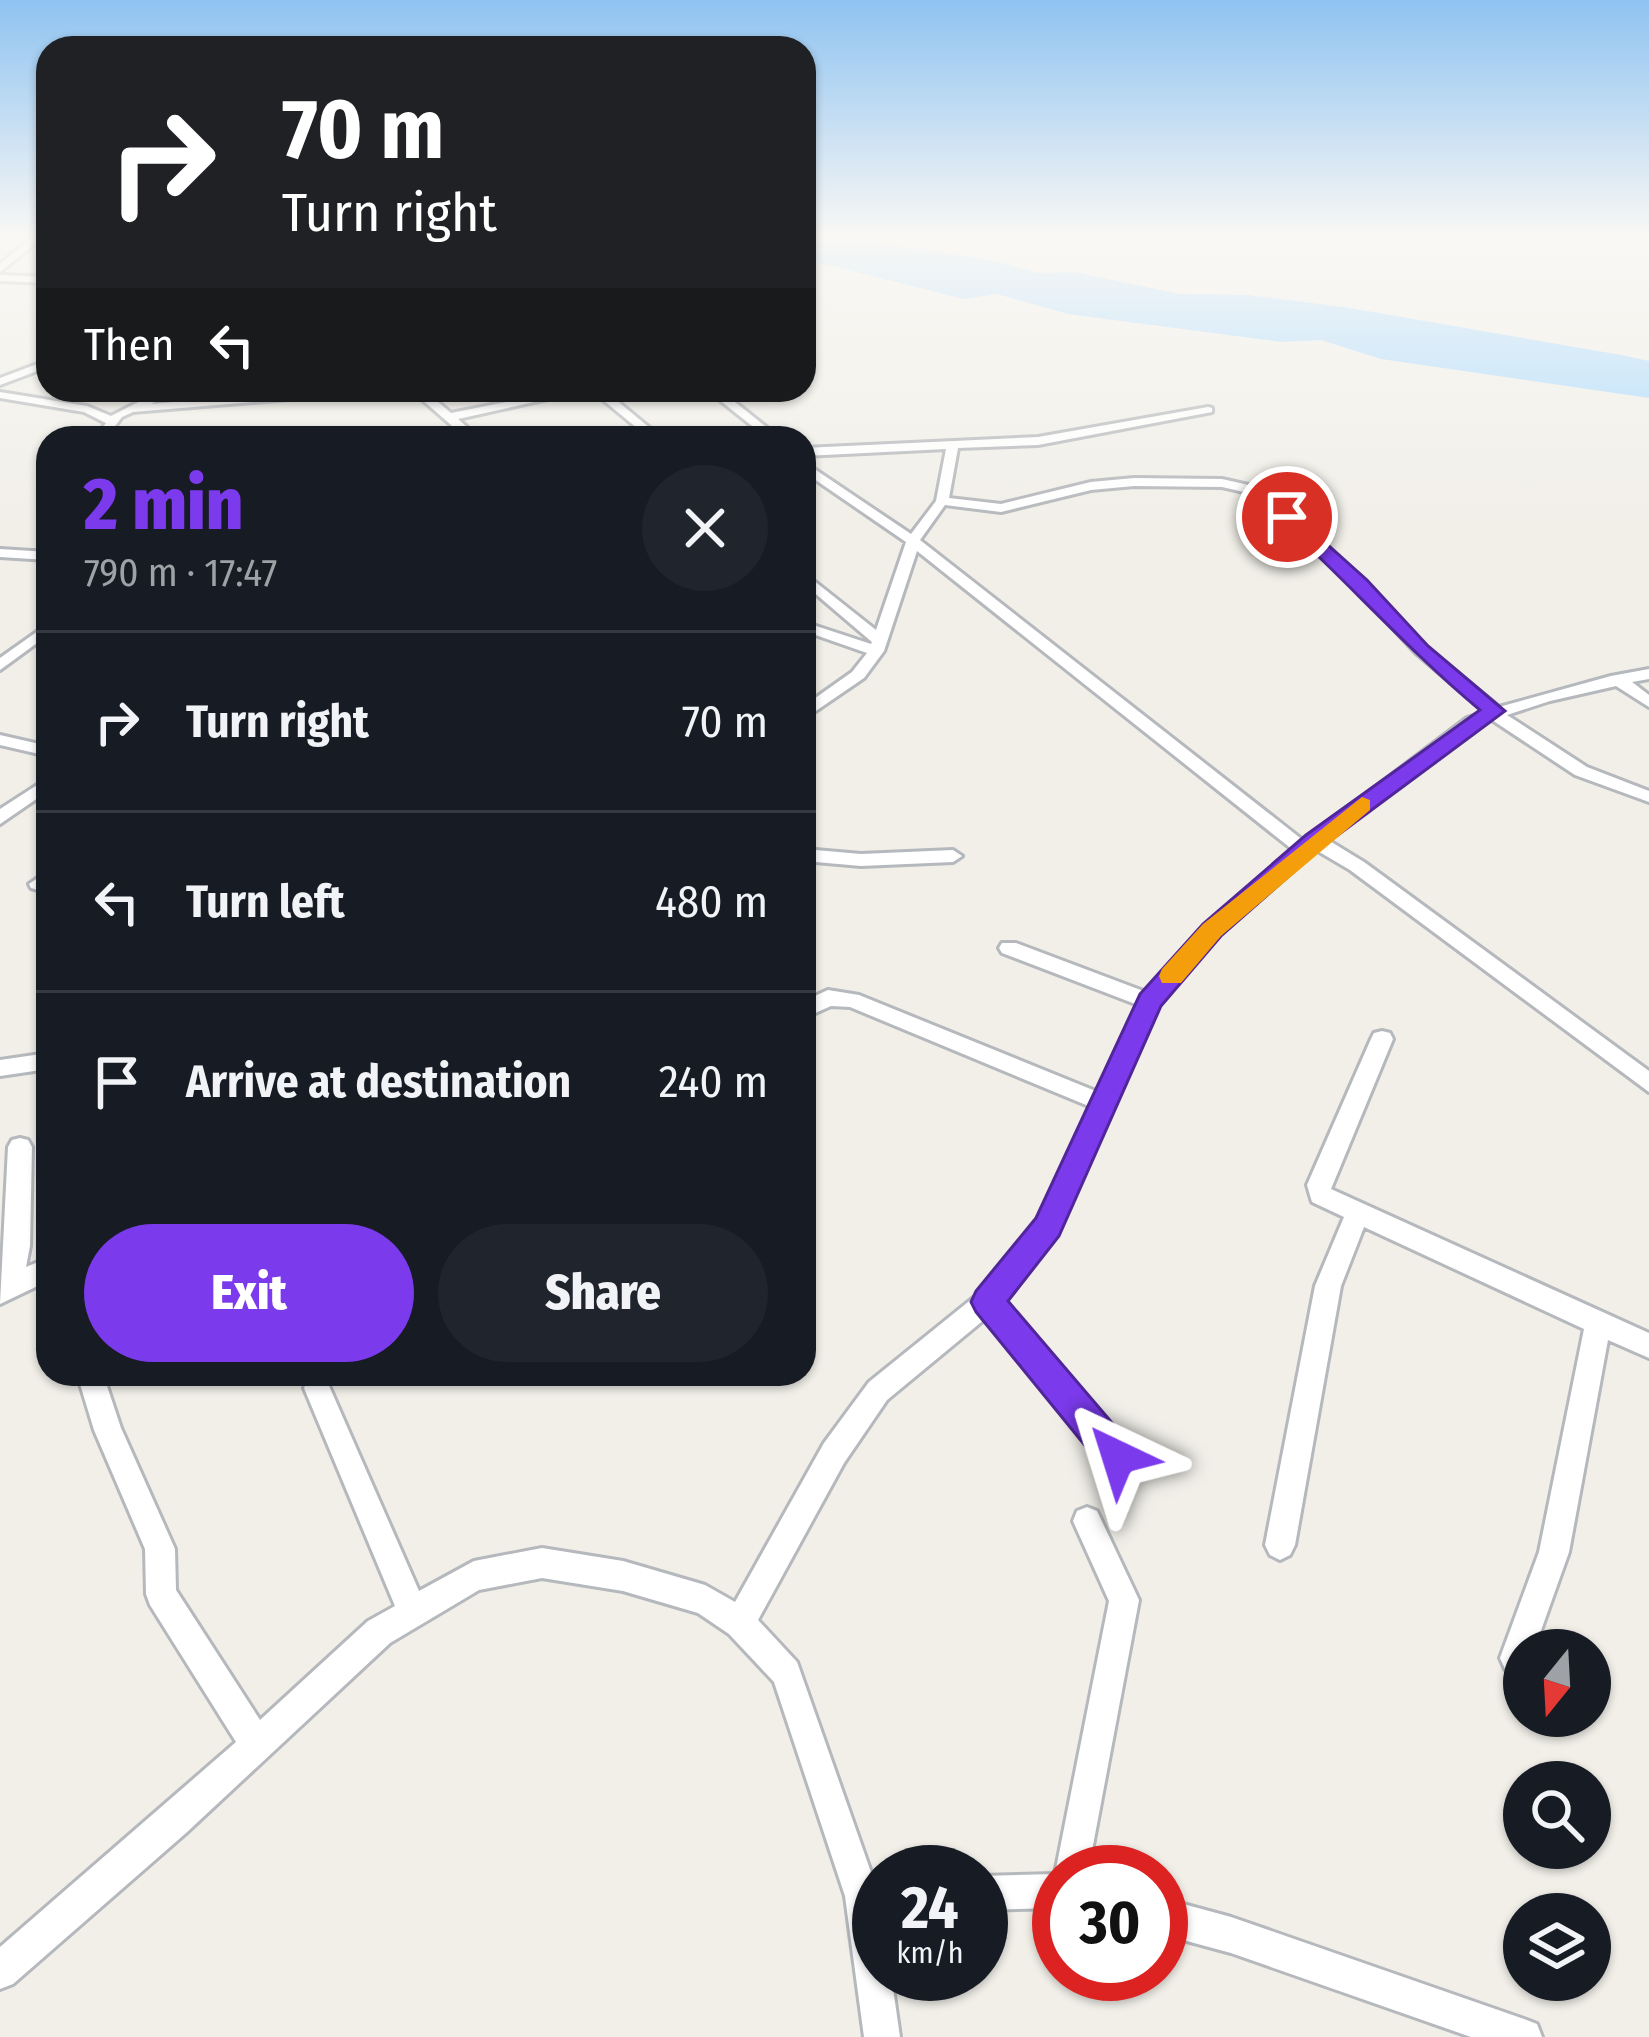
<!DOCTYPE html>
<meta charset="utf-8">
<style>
body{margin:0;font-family:"Fira Sans Condensed",sans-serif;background:#20242c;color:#f1f3f6;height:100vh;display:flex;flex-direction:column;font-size:45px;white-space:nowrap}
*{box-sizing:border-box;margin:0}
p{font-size:39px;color:#9ea1a6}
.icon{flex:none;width:66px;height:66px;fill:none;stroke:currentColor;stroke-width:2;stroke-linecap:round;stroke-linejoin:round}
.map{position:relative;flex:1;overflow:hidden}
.details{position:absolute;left:36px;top:426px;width:780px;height:960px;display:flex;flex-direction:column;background:#171b24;border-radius:36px;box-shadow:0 3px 9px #0004}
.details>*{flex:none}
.hud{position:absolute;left:36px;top:36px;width:780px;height:366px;border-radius:36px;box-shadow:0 3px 9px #0004;background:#202124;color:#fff;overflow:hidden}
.needle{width:78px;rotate:198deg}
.fabs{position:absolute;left:1503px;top:1629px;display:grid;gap:24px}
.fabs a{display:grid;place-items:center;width:108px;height:108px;border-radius:50%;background:#171b24;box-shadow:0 3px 9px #0004;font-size:60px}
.speed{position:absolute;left:852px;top:1845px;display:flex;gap:24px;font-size:60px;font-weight:700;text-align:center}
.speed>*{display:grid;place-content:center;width:156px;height:156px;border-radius:50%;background:#171b24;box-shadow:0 3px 9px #0004;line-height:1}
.speed small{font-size:30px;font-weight:400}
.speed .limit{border:18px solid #d22;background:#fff;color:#111}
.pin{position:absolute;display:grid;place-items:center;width:102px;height:102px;color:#fff;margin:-51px;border:6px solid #fff;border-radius:50%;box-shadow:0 3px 12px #0007}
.me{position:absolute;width:132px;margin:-66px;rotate:319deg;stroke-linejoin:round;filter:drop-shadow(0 0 9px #0008)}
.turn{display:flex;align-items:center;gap:42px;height:252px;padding:0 48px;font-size:54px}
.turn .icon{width:156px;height:156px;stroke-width:2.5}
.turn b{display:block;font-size:84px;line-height:102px}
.then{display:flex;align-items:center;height:114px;padding:0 48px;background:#0003;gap:24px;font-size:45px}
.round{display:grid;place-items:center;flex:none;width:126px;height:126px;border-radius:63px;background:#20242c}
.summary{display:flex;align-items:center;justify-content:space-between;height:204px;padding:0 48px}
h1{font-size:72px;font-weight:800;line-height:90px;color:#7c3aed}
.primary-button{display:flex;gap:24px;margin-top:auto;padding:24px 48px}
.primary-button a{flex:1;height:138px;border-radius:72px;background:#7c3aed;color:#fff;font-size:48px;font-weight:800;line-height:138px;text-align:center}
.primary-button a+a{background:#20242c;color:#f1f3f6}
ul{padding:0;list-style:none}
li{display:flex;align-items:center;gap:36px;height:180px;padding:0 48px;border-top:3px solid #363941}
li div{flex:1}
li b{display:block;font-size:45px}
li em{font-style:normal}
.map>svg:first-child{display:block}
</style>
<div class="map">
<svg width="1649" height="2037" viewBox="0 0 1649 2037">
<rect width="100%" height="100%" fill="#f1efe8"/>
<path fill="#aadaff" d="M 804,238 L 866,241 L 995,261 L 1038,273 L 1075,272 L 1180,294 L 1247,295 L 1344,307 L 1621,355 L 1649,361 L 1649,398 L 1381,359 L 1321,340 L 1282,342 L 1068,314 L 997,294 L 964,299 L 804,259 Z"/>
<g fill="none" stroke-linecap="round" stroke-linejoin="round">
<defs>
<path id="minor" d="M 32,238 L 42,238 L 0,272 L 0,264 Z
M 0,275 L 48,277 L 48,283 L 0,281 Z
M 48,360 L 48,367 L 0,385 L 0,378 Z
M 162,390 L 177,390 L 151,404 L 321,390 L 344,392 L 338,395 L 133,412 L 122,417 L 106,438 L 94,438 L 106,423 L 84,412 L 0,398 L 0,392 L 87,406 L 111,416 Z
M 411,390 L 424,390 L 451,413 L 566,390 L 588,390 L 458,419 L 479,438 L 466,438 Z
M 591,390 L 604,390 L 662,438 L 649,438 Z
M 707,390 L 720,390 L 780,438 L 767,438 Z
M 1208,407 L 1212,408 L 1212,412 L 1038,445 L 958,448 L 949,498 L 1001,504 L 1091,482 L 1134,478 L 1222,479 L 1266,489 L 1365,581 L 1426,647 L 1499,707 L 1611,676 L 1649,669 L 1649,679 L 1632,682 L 1649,695 L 1649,707 L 1616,686 L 1550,701 L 1507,715 L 1587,767 L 1649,791 L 1649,802 L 1575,775 L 1492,720 L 1479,724 L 1328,840 L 1364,862 L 1649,1071 L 1649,1092 L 1350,870 L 1316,850 L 1219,935 L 1159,1005 L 1057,1234 L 1003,1302 L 1128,1447 L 1132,1457 L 1128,1467 L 1118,1471 L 1108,1467 L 985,1319 L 887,1400 L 844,1463 L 758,1620 L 797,1662 L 879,1895 L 879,1974 L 891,1974 L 900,2037 L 864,2037 L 845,1896 L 774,1682 L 729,1634 L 698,1613 L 623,1591 L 542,1578 L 479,1590 L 390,1643 L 186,1833 L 13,1984 L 0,1989 L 0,1947 L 236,1742 L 150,1605 L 146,1594 L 145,1549 L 94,1430 L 77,1374 L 103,1374 L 121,1428 L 175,1549 L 176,1590 L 260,1720 L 368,1621 L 395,1606 L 304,1388 L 308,1379 L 317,1375 L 326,1379 L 419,1591 L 474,1561 L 542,1548 L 623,1561 L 705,1585 L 735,1602 L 824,1443 L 869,1382 L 978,1294 L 1039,1220 L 1091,1107 L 850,1007 L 831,1006 L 804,1018 L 804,1001 L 828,990 L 859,995 L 1098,1092 L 1138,1005 L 1002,953 L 999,948 L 1002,943 L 1016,943 L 1146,992 L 1205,925 L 1293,850 L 917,551 L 884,651 L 864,678 L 804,719 L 804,706 L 852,672 L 867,653 L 804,631 L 804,622 L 871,644 L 872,642 L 804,584 L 804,573 L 876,630 L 906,542 L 804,472 L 804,462 L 911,534 L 936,501 L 946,449 L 804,456 L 804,448 L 1038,437 ZM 1134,486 L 1222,487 L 1257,495 L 1355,587 L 1416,653 L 1485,712 L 1467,718 L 1304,841 L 920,540 L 945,505 L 1001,512 L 1091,490 Z
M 0,549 L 48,552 L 48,560 L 0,557 Z
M 48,624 L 48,635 L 0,670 L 0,658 Z
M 0,735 L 48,746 L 48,756 L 0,745 Z
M 48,778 L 48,791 L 0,824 L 0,809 Z
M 804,849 L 861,854 L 953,850 L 962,856 L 953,862 L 861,866 L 804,861 Z
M 48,871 L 48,886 L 38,890 L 31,888 L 29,884 Z
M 1382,1031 L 1390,1033 L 1393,1039 L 1331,1189 L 1649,1333 L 1649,1358 L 1608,1340 L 1569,1552 L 1534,1650 L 1524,1650 L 1524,1670 L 1516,1674 L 1505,1669 L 1500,1658 L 1539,1552 L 1584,1329 L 1364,1227 L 1341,1286 L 1295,1545 L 1290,1555 L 1280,1560 L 1270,1555 L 1265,1545 L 1315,1286 L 1344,1217 L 1312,1202 L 1307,1185 L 1371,1039 L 1374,1033 Z
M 48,1053 L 48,1069 L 0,1076 L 0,1060 Z
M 20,1138 L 28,1140 L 32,1147 L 30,1246 L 26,1267 L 48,1258 L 48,1281 L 0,1304 L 8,1147 L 12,1140 Z
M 1087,1507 L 1097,1511 L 1139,1600 L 1088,1872 L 1059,1872 L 1059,1908 L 981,1910 L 981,1876 L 1055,1874 L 1109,1601 L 1073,1521 L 1077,1511 Z
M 1161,1898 L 1231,1917 L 1524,2019 L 1537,2024 L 1542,2037 L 1471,2037 L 1231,1953 L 1161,1934 Z"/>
</defs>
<use href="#minor" stroke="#b5b8bc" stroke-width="6"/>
<use href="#minor" fill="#fff" fill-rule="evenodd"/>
</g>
<linearGradient id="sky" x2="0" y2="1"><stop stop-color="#8fc3f1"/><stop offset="0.45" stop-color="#f9f8f5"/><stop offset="1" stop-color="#f9f8f5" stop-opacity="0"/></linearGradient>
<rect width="1649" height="524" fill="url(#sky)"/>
<path fill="#7c3aed" stroke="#51269a" stroke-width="3" d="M 1281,514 L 1293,514 L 1367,580 L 1428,646 L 1505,711 L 1323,846 L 1221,936 L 1161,1006 L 1059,1236 L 1008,1301 L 1131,1445 L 1136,1457 L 1131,1470 L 1118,1475 L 1105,1470 L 976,1312 L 971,1302 L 976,1291 L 1036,1218 L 1140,994 L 1203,924 L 1306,835 L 1480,710 C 1409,651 1349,583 1281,521 Z"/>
<path fill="#f59e0b" d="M 1362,797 L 1370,800 L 1370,810 L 1221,936 L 1181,983 L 1162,983 L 1159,976 L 1162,969 L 1203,924 Z"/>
</svg>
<div class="fabs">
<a><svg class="needle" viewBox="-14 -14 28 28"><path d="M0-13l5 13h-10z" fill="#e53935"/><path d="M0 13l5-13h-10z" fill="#9ea1a6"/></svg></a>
<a><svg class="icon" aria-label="search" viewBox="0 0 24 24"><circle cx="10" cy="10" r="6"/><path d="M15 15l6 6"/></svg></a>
<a><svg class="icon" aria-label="layers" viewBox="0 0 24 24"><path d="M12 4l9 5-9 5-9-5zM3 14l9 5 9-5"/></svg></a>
</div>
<div class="speed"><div>24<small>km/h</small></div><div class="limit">30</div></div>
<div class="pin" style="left:1287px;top:517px;background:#d93025"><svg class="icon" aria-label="arrive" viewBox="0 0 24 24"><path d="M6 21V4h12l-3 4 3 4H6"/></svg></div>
<svg class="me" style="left:1118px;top:1457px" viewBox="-20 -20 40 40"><path d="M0-17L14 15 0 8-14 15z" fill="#7c3aed" stroke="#fff" stroke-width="4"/></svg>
<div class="hud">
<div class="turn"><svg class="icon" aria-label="right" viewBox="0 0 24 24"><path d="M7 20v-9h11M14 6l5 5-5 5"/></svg><div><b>70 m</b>Turn right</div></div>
<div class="then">Then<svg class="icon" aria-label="left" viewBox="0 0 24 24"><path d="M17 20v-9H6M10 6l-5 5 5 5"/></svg></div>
</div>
<section class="details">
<div class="summary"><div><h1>2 min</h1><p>790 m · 17:47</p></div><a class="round"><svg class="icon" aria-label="close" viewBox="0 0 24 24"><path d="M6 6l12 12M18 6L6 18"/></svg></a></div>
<ul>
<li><svg class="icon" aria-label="right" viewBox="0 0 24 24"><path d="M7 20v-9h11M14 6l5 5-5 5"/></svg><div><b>Turn right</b></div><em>70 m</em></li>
<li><svg class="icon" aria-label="left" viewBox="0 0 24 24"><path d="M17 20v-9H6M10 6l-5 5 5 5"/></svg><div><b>Turn left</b></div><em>480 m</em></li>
<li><svg class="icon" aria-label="arrive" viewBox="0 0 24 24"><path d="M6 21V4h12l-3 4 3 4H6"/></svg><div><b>Arrive at destination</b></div><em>240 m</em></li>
</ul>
<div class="primary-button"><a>Exit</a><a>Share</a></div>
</section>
</div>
